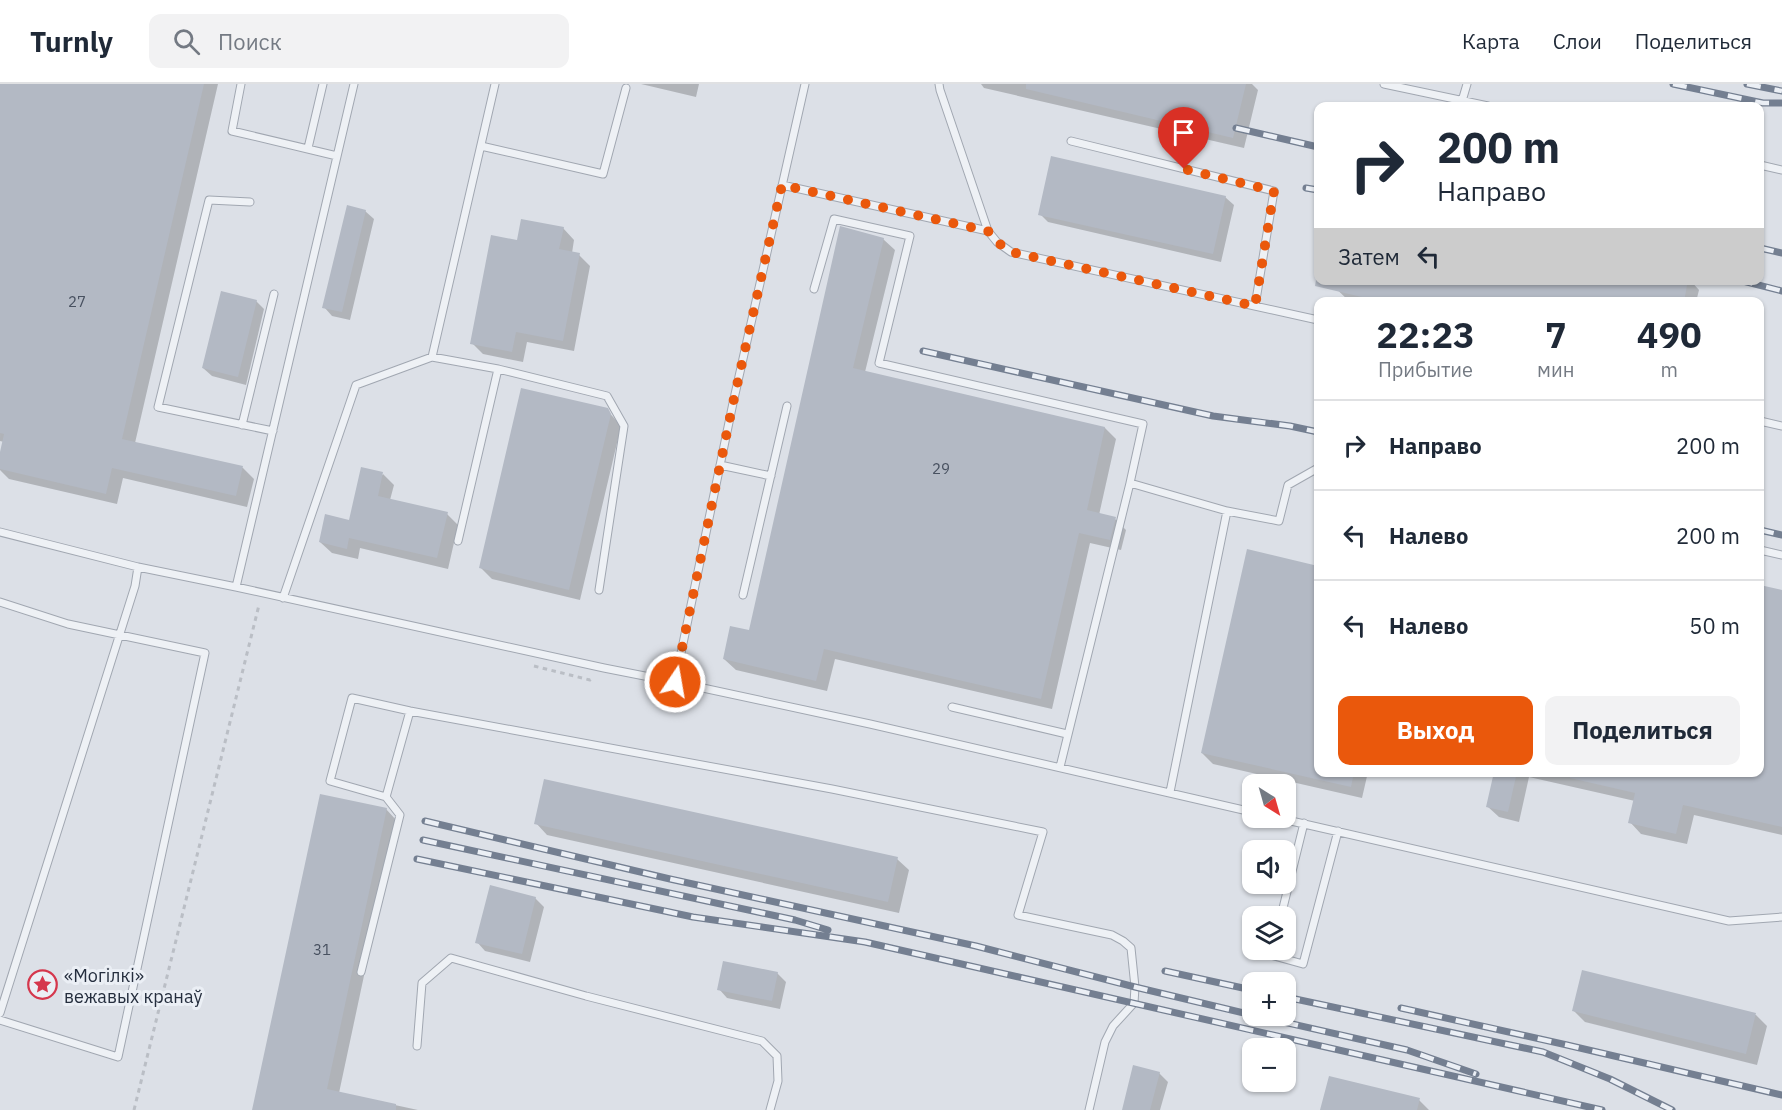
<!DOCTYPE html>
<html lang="ru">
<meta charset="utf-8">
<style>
body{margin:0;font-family:"IBM Plex Sans",sans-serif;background:#f2f2f3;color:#1f2937;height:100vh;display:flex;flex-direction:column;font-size:22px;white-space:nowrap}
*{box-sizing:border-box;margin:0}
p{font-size:20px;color:#747a83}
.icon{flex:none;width:33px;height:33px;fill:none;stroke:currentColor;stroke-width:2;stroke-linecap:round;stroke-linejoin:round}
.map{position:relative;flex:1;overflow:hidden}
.details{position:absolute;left:1314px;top:213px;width:450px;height:480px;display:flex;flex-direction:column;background:#fff;border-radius:12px;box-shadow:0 2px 4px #0004}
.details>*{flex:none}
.hud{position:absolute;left:1314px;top:18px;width:450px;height:183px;border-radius:12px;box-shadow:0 2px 4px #0004;background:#fff;color:#1f2937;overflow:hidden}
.needle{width:39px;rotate:143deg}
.controls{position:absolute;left:1242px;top:690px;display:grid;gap:12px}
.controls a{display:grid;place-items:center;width:54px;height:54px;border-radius:12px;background:#fff;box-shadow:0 2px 4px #0004;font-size:30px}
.pin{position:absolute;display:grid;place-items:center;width:51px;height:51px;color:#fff;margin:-62px -26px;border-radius:50% 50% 50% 0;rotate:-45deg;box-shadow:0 0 6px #0007}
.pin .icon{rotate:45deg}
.me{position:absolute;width:66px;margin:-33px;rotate:12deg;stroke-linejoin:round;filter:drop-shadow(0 0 4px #0008)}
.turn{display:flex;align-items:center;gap:21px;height:126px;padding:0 24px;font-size:27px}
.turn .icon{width:78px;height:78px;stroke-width:2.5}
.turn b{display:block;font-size:42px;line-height:51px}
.then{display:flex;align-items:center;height:57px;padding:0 24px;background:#0003;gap:12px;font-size:22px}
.eta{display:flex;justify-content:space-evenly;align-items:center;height:102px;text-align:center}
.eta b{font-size:36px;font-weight:700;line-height:42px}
.button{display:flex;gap:12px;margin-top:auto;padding:12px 24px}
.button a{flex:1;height:69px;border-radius:12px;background:#ea580c;color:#fff;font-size:24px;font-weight:700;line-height:69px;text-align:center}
.button a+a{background:#f2f2f3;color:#1f2937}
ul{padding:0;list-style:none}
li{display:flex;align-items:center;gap:18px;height:90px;padding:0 24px;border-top:2px solid #e0e1e3}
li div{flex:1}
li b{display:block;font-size:22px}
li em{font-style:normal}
header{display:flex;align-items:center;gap:36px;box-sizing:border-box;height:84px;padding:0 30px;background:#fff;border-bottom:2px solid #e0e1e3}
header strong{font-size:28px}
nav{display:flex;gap:33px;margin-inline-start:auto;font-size:21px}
.search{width:420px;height:54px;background:#f2f2f3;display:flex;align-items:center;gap:15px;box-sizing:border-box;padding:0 21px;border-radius:12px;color:#747a83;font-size:22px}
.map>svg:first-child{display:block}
</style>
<header>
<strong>Turnly</strong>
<div class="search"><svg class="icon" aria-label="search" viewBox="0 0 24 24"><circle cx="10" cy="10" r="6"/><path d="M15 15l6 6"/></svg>Поиск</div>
<nav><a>Карта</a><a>Слои</a><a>Поделиться</a></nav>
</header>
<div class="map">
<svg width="1782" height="1026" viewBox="0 0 1782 1026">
<rect width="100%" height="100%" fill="#dce0e7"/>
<path fill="#0003" d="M 1,0 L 218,0 L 135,359 L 243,384 L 254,395 L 247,423 L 123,394 L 117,420 L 9,395 L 0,386 L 0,374 L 4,358 L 0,357 Z
M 641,0 L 699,0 L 696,13 Z
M 981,0 L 1252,0 L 1258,6 L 1244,64 L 984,4 Z
M 1225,113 L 1234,121 L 1221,178 L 1048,138 L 1040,130 Z
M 365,127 L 374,135 L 350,236 L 332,232 L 324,223 Z
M 563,144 L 574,156 L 572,169 L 579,171 L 590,182 L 574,267 L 527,258 L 523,278 L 483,270 L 472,259 L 519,158 Z
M 883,155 L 895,166 L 865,288 L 1105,344 L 1116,355 L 1099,431 L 1115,435 L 1126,446 L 1121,466 L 1090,459 L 1052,625 L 835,575 L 827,607 L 736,586 L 724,575 L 750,548 Z
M 1327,196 L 1690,196 L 1699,206 L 1697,214 L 1709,218 L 1350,218 Z
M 256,217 L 264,225 L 246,301 L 212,292 L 203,284 Z
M 607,326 L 621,342 L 580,516 L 492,495 L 481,484 Z
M 383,390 L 394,401 L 390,416 L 447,430 L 458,441 L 448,485 L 360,464 L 358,475 L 332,469 L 320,458 L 350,437 Z
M 1248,467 L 1318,483 L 1318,688 L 1368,688 L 1362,714 L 1213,680 L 1202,669 Z
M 1760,503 L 1782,508 L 1782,751 L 1694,731 L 1687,760 L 1641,750 L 1630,738 L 1635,717 L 1529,693 L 1519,738 L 1499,733 L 1487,722 L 1495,689 L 1493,688 L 1760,688 Z
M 386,725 L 397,737 L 339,1009 L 418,1026 L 254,1026 Z
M 536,739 L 897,775 L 909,786 L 899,829 L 547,751 Z
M 535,814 L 544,823 L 530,878 L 485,867 L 477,858 Z
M 777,889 L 786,898 L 780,925 L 727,914 L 719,905 Z
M 1574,927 L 1756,931 L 1767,942 L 1757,981 L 1585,938 Z
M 1159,989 L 1168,998 L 1160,1026 L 1124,1026 Z
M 1419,1016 L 1429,1026 L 1322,1026 Z"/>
<path fill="#b3b9c4" d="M 0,0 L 204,0 L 122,355 L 243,382 L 236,412 L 112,384 L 106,410 L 0,385 L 0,368 L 4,350 L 0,349 Z
M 1026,0 L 1246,0 L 1233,54 L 1026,5 Z
M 1051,72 L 1226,112 L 1213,170 L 1038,131 Z
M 347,121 L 366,126 L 342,228 L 322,224 Z
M 521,135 L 564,143 L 559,165 L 580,169 L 563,257 L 516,248 L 512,268 L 470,260 L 491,151 L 517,156 Z
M 840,142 L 884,154 L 853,284 L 1105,343 L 1087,426 L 1116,433 L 1110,456 L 1079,449 L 1041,615 L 824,565 L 816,597 L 723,575 L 730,542 L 749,546 Z
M 1316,196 L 1688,196 L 1684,218 L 1383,218 L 1315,202 Z
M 221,207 L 257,216 L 238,293 L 202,284 Z
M 521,304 L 608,324 L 611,330 L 569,506 L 479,484 Z
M 361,383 L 383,388 L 378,412 L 448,428 L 437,474 L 349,454 L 347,465 L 319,458 L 325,430 L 349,436 Z
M 1247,465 L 1318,482 L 1318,688 L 1354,688 L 1351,703 L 1201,669 Z
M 1760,501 L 1782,506 L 1782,743 L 1683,721 L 1676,750 L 1628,739 L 1635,709 L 1570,694 L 1570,688 L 1760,688 Z
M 1494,688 L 1517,688 L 1508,728 L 1486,723 Z
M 544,695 L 898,773 L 888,818 L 534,740 Z
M 320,710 L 387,724 L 327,1005 L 396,1020 L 396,1026 L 252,1026 Z
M 490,801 L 536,813 L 522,870 L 475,859 Z
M 723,877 L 778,888 L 772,917 L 717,906 Z
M 1582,886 L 1756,929 L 1746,970 L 1572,927 Z
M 1133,981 L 1160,988 L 1150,1026 L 1122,1026 Z
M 1329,992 L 1420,1014 L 1417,1026 L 1320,1026 Z"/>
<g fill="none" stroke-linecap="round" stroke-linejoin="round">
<defs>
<path id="lane" d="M 241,0 L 232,47 L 337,72
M 939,0 L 940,6 L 988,147 L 997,158 L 1011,168 L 1318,236
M 1384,0 L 1488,22
M 1462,17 L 1467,0
M 1071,57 L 1274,107 L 1255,222
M 481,62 L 603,90 L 626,4
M 308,64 L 323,0
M 1760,81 L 1782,86
M 782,101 L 988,147
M 250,118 L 209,116 L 158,323 L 273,347
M 814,205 L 834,135 L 910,152 L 879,279 L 1143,340 L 1130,399 L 1227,427
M 432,273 L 495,0
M 1760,337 L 1782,342
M 242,341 L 274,210
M 720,381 L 771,392
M 0,448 L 138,483 L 236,503 L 604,584 L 675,598 L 733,319 L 805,0
M 458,457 L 498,285
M 1760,466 L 1782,471
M 236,503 L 354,0
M 743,511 L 787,322
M 283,514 L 356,301 L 432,273 L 498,285 L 607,312 L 624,342 L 599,506
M 0,518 L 68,540 L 205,569 L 118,973 L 0,936
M 675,598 L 870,640 L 1252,728
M 952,623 L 1067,650
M 410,627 L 386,713 L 330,697 L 352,614 L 410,627 L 832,705 L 1043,748 L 1018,831 L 1112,851 L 1123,857 L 1131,864 L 1135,903 L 1134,919 L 1113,942 L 1105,958 L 1089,1026
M 1060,683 L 1130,399
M 1170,708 L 1227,427 L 1279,437 L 1288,401 L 1318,384
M 1278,734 L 1729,837 L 1782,833
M 1281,832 L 1304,739
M 1272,866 L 1271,871 L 1303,880 L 1338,747
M 361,888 L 400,731 L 386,713
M 0,929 L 135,502 L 138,483
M 417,962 L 422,899 L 451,874 L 586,912 L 762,957 L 777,972 L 778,997 L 770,1026"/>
</defs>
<use href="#lane" stroke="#a1a7b1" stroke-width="9"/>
<path stroke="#babec5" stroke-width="3" stroke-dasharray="4.5 4.5" stroke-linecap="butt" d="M 534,582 L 590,596 L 594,593
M 134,1026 L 259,521"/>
<use href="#lane" stroke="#eef1f5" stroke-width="7"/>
<defs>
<path id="rail" d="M 1673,0 L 1763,19 L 1782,19
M 1747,0 L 1782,7
M 1236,44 L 1318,63
M 1306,104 L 1318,106
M 1760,164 L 1782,169
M 1739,196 L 1782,207
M 923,267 L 1213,332 L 1290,342 L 1318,348
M 1760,446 L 1782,451
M 425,737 L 670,795 L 976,862 L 1135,903 L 1252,931
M 423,756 L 795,836 L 828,846
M 417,775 L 693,833 L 865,858 L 1602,1026
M 1165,887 L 1252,906
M 1286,913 L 1543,968 L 1610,995 L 1672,1026
M 1401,924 L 1567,961 L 1782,1011
M 1257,932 L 1407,966 L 1476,990"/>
</defs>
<use href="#rail" stroke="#747f91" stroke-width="7"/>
<use href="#rail" stroke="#ebeff5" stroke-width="4.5" stroke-dasharray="14" stroke-linecap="butt"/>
</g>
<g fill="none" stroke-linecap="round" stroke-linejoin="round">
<path stroke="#ea580c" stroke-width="10" stroke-dasharray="0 18" d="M 675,598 L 733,319 L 782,101 L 988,147 L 997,158 L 1011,168 L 1255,222 L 1274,107 L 1184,85"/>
</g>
<defs>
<symbol id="sight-ring" viewBox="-11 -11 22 22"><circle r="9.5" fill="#ebeff5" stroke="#d5374d" stroke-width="1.5"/><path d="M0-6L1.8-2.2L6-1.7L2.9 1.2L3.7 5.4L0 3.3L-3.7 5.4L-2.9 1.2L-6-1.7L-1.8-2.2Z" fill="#d5374d"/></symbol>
</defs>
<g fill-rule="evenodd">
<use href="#sight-ring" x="26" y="884" width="33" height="33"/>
</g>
<g text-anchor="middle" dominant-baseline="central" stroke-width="6" stroke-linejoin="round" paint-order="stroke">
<g font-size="15" fill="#485160">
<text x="77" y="217">27</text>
<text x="941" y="384">29</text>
<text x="322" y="865">31</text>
</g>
<g font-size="18" fill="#252e3e" stroke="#ebeff5" text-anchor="start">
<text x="64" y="891">«Могілкі»<tspan x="64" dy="21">вежавых кранаў</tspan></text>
</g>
</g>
</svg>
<div class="controls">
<a><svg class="needle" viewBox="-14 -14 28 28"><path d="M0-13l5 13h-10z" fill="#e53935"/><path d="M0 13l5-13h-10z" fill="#747a83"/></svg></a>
<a><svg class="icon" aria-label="sound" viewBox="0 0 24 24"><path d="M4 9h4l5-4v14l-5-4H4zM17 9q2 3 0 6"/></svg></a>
<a><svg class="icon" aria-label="layers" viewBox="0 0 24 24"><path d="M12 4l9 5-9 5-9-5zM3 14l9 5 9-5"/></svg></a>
<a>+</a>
<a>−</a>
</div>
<div class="pin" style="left:1184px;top:85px;background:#d93025"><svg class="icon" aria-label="arrive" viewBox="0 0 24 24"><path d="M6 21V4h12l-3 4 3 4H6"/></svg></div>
<svg class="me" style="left:675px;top:598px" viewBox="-20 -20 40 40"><circle r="17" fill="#ea580c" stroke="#fff" stroke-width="3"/><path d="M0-11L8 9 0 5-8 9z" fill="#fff"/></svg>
<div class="hud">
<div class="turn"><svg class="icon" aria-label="right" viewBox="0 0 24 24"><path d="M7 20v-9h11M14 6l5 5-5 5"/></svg><div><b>200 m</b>Направо</div></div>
<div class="then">Затем<svg class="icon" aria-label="left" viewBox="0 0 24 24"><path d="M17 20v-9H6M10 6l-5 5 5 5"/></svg></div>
</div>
<section class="details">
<div class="eta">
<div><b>22:23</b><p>Прибытие</p></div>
<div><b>7</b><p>мин</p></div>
<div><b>490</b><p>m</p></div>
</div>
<ul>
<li><svg class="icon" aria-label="right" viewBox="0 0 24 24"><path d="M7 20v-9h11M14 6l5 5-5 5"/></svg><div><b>Направо</b></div><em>200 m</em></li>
<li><svg class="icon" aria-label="left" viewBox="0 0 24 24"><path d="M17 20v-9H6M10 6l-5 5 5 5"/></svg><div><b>Налево</b></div><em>200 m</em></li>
<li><svg class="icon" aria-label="left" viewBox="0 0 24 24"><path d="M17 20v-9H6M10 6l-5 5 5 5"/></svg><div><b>Налево</b></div><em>50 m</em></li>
</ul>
<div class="button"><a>Выход</a><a>Поделиться</a></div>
</section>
</div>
